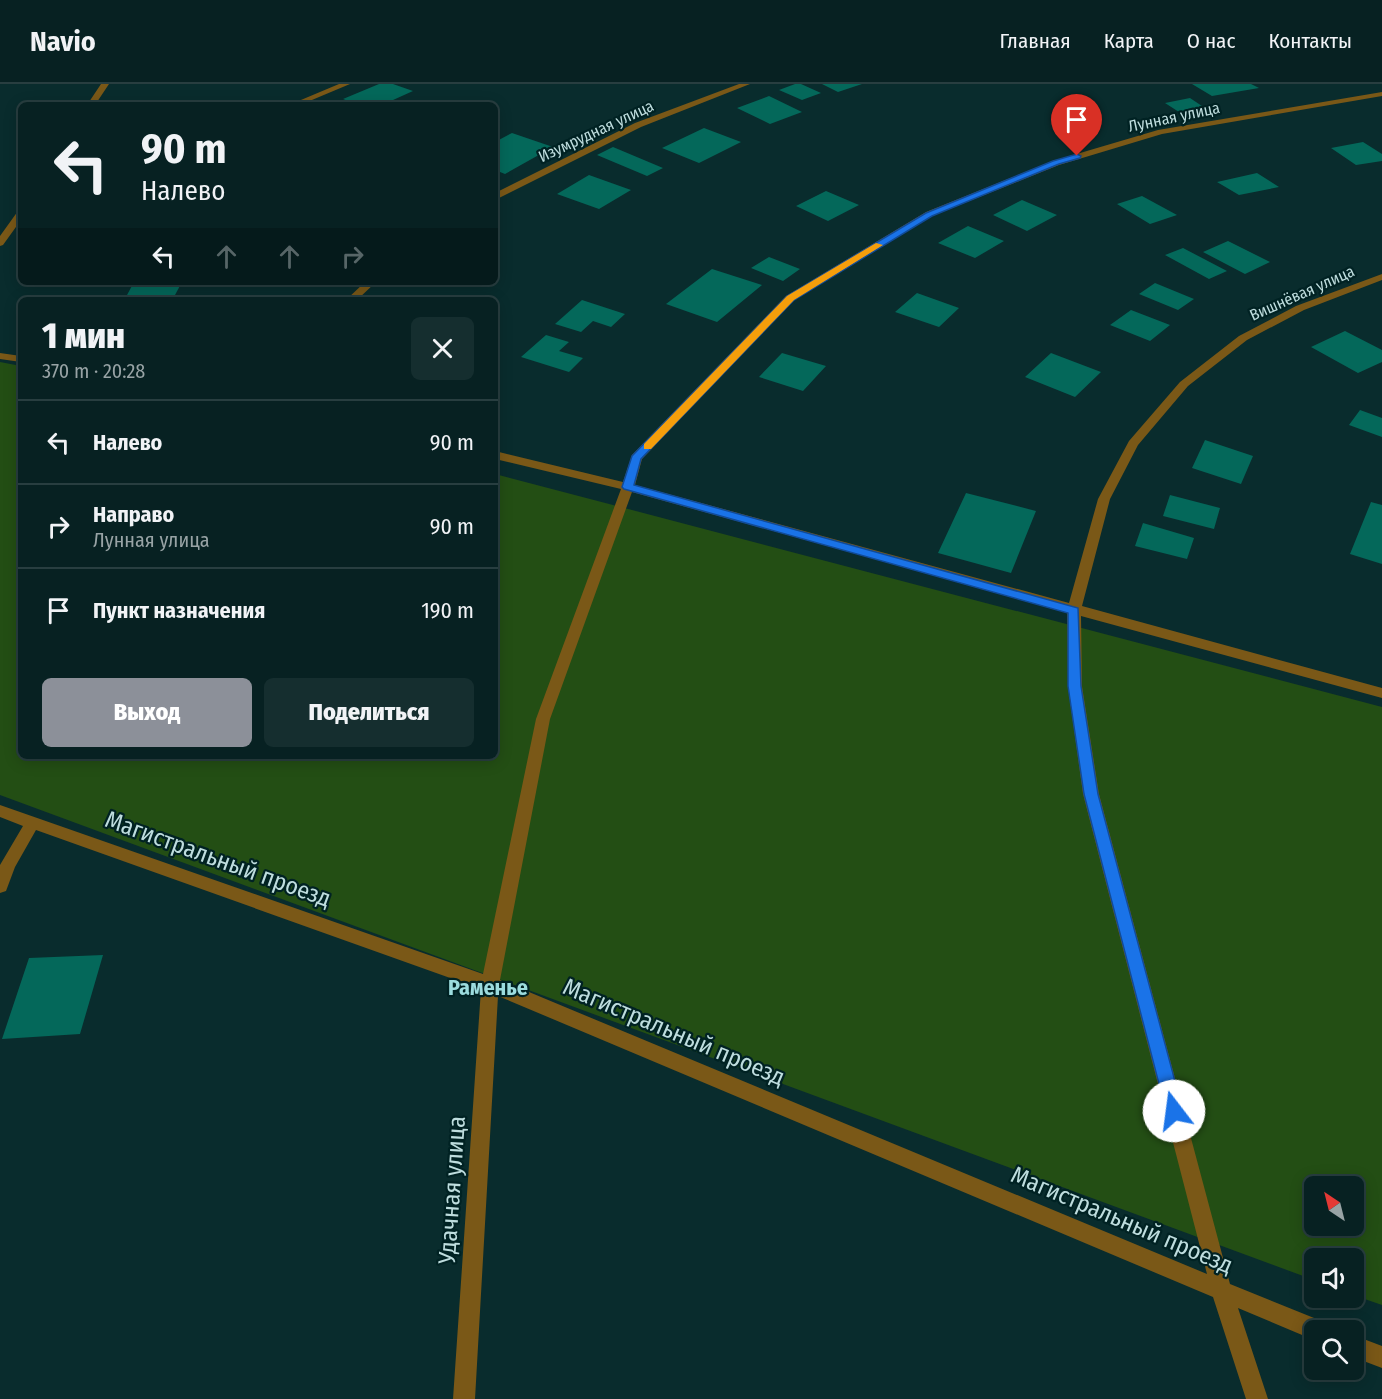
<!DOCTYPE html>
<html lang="ru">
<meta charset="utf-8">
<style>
body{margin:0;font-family:"Fira Sans Condensed",sans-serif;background:#152e2f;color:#f1f3f6;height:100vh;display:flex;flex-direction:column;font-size:22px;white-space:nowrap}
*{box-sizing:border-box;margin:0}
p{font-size:20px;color:#98a3a5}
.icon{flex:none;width:33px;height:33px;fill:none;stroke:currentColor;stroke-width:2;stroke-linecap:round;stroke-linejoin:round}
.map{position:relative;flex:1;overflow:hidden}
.panel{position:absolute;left:18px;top:213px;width:480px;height:462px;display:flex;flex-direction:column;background:#072122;border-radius:9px;box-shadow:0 3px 15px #0003,0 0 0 2px #283e40}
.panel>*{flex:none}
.banner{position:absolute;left:18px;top:18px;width:480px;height:183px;border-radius:9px;box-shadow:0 3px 15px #0003,0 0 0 2px #283e40;background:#072122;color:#f1f3f6;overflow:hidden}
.needle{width:39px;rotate:325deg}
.fabs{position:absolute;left:1304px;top:1092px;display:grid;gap:12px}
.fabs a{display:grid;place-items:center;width:60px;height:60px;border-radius:9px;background:#072122;box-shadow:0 3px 15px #0003,0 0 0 2px #283e40;font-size:30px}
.pin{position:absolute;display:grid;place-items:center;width:51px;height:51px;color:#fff;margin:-62px -26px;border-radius:50% 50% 50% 0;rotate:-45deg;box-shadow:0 0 6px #0007}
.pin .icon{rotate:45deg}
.me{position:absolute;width:66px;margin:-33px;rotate:345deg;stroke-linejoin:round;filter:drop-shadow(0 0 4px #0008)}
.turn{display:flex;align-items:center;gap:21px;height:126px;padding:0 24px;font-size:27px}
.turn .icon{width:78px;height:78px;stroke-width:2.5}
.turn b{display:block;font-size:42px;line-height:51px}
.lanes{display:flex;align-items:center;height:57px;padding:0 24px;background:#0003;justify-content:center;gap:30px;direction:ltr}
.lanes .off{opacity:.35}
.round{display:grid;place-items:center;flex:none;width:63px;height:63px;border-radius:9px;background:#152e2f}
.summary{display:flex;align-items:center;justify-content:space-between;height:102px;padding:0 24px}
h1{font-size:36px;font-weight:800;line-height:45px}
.primary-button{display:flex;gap:12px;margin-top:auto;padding:12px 24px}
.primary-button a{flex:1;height:69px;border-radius:9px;background:#8c9099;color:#fff;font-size:24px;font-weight:800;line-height:69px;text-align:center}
.primary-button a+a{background:#152e2f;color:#f1f3f6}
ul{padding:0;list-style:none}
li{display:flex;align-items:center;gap:18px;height:84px;padding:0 24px;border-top:2px solid #283e40}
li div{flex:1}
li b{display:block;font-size:22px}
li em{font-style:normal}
header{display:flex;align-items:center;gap:36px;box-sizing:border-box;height:84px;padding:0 30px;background:#072122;border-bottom:2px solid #283e40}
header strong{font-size:28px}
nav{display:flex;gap:33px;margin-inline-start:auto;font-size:21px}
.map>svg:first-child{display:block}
</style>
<header>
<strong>Navio</strong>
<nav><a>Главная</a><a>Карта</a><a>О нас</a><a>Контакты</a></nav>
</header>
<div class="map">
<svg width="1382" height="1315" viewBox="0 0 1382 1315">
<rect width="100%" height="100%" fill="#092c2d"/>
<path fill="#234e14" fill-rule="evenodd" d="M 0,278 L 21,282 L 21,672 L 495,672 L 495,390 L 1382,623 L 1382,1221 L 1353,1211 L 1353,1174 L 1314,1174 L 1314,1196 L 0,711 ZM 1314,1102 L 1353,1102 L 1353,1142 L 1314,1142 Z"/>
<path fill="#04685a" d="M 379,0 L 393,0 L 413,7 L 382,21 L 358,21 L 343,15 Z
M 795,0 L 801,0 L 821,9 L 802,16 L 779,6 Z
M 822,0 L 862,0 L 838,8 Z
M 1192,0 L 1251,0 L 1259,4 L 1212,12 Z
M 769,12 L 802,28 L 770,40 L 737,24 Z
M 1190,14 L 1205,24 L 1179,28 L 1165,19 Z
M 704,44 L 741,58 L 699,79 L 662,64 Z
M 512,49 L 553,63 L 505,90 L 495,86 L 495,58 Z
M 1363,58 L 1382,70 L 1382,77 L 1356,81 L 1331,64 Z
M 613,63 L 663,84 L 647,92 L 597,71 Z
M 1257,89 L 1279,103 L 1239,111 L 1217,98 Z
M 589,91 L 631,106 L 599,125 L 557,110 Z
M 826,107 L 859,121 L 828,137 L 796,122 Z
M 1142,112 L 1177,131 L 1150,140 L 1117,120 Z
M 1022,116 L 1057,131 L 1027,147 L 993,131 Z
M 968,142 L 1004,157 L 975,174 L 938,159 Z
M 1228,157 L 1270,178 L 1245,190 L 1203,168 Z
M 1183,164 L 1227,187 L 1209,195 L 1165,171 Z
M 769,173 L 800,185 L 783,197 L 751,184 Z
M 712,185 L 762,201 L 717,238 L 666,220 Z
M 134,198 L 182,198 L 175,211 L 127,211 Z
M 1155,199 L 1194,215 L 1178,226 L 1139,210 Z
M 917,209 L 959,224 L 939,243 L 895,228 Z
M 582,216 L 625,230 L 611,243 L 593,237 L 581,248 L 555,240 Z
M 1131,226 L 1170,241 L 1150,257 L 1110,241 Z
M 1345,247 L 1382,266 L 1382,278 L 1358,289 L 1311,263 Z
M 546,251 L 569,258 L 559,267 L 583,274 L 569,288 L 521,273 Z
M 782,269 L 826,282 L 803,307 L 759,293 Z
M 1051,269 L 1101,288 L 1075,313 L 1025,293 Z
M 1360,326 L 1382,334 L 1382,353 L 1349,341 Z
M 1205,356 L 1253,372 L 1241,400 L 1192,384 Z
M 966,409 L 1036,427 L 1011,489 L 938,469 Z
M 1170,411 L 1220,424 L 1214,445 L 1163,432 Z
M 1371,418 L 1382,421 L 1382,480 L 1350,470 Z
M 1143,439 L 1194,454 L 1187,475 L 1135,462 Z
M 103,871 L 80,950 L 2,955 L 29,874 Z"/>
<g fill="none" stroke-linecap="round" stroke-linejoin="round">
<path fill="#7a5817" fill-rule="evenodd" d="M 101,0 L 109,0 L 95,21 L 87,21 Z
M 339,0 L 350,0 L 300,21 L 289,21 Z
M 739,0 L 750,0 L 641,43 L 495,116 L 495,109 L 635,39 Z
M 1382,8 L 1382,12 L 1162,50 L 1059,81 L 932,132 L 794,216 L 642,375 L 635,401 L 1069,519 L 1098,415 L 1129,357 L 1180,298 L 1239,252 L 1296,222 L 1382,190 L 1382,196 L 1304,226 L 1247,256 L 1188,302 L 1138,361 L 1110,415 L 1082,522 L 1382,604 L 1382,614 L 1081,532 L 1082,602 L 1099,710 L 1230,1200 L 1324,1238 L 1326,1246 L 1314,1246 L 1314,1256 L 1238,1224 L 1268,1315 L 1246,1315 L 1213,1213 L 498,912 L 475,1315 L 453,1315 L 481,905 L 36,746 L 15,783 L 6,807 L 0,809 L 0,781 L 23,742 L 0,733 L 0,721 L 483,890 L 536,635 L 621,405 L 495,375 L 495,367 L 623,398 L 632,371 L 786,212 L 926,128 L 1053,77 L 1158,46 ZM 632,408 L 1067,528 L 1068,602 L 1083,710 L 1207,1190 L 500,896 L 550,635 Z
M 21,126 L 21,136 L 3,161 L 0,162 L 0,152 L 18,127 Z
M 365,198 L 376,198 L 357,216 L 346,216 Z
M 0,269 L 21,272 L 21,278 L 0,275 Z
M 1353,1251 L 1382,1262 L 1382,1284 L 1353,1273 Z"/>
</g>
<path fill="#1a73e8" stroke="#114b97" stroke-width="1.5" d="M 1077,70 L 1081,72 L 1080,74 L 1059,80 L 932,132 L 794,216 L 641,375 L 634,401 L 1078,524 L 1081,602 L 1098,710 L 1183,1027 L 1180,1032 L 1174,1035 L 1168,1032 L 1166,1027 L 1084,710 L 1068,602 L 1068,529 L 624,405 L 622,403 L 632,372 L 787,212 L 926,129 L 1053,77 Z"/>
<path fill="#f59e0b" d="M 876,159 L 883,161 L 794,216 L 651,365 L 644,365 L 644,360 L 787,212 Z"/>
<g text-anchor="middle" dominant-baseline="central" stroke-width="4.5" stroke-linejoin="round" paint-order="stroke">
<g font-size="16" fill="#beddde" stroke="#002223">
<text transform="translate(1174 33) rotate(-12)">Лунная улица</text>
<text transform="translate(596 47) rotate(-25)">Изумрудная улица</text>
<text transform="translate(1302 209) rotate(-24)">Вишнёвая улица</text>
</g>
<g font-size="22" font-weight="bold" fill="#9cdcde" stroke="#002223">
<text x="488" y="903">Раменье</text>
</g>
<g font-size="24" fill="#beddde" stroke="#002223">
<text transform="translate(218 775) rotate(20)">Магистральный проезд</text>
<text transform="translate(674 948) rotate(23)">Магистральный проезд</text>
<text transform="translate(452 1106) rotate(-86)">Удачная улица</text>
<text transform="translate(1122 1136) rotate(23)">Магистральный проезд</text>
</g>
</g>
</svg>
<div class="fabs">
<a><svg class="needle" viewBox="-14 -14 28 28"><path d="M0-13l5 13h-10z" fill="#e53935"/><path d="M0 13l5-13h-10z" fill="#98a3a5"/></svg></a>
<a><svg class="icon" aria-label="sound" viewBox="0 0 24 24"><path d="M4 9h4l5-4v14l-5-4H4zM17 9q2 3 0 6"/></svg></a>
<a><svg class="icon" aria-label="search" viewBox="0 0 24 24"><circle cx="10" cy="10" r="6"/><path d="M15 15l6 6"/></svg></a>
</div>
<div class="pin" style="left:1077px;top:72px;background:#d93025"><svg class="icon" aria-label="arrive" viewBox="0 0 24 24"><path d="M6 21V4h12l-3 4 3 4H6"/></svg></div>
<svg class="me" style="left:1174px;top:1027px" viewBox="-20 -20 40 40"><circle r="19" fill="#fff"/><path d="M0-13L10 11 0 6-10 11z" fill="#1a73e8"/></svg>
<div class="banner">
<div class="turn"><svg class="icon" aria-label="left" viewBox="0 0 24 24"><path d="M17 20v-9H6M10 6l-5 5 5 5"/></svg><div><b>90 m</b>Налево</div></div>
<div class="lanes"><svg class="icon" aria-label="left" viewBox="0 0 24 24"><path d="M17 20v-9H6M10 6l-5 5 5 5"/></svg><svg class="icon off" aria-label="ahead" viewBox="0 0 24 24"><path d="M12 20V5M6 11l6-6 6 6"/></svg><svg class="icon off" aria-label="ahead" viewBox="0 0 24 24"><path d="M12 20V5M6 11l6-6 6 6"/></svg><svg class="icon off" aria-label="right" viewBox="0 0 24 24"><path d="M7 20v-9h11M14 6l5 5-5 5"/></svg></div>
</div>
<section class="panel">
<div class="summary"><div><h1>1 мин</h1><p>370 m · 20:28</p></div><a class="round"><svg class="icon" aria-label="close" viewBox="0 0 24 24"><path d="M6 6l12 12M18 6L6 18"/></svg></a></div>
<ul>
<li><svg class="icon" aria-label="left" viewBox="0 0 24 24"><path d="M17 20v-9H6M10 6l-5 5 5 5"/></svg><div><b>Налево</b></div><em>90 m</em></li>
<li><svg class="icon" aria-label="right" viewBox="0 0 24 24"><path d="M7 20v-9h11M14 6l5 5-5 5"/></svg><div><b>Направо</b><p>Лунная улица</p></div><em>90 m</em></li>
<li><svg class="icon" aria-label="arrive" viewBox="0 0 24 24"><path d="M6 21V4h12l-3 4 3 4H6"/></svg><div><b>Пункт назначения</b></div><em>190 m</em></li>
</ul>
<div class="primary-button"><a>Выход</a><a>Поделиться</a></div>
</section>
</div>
